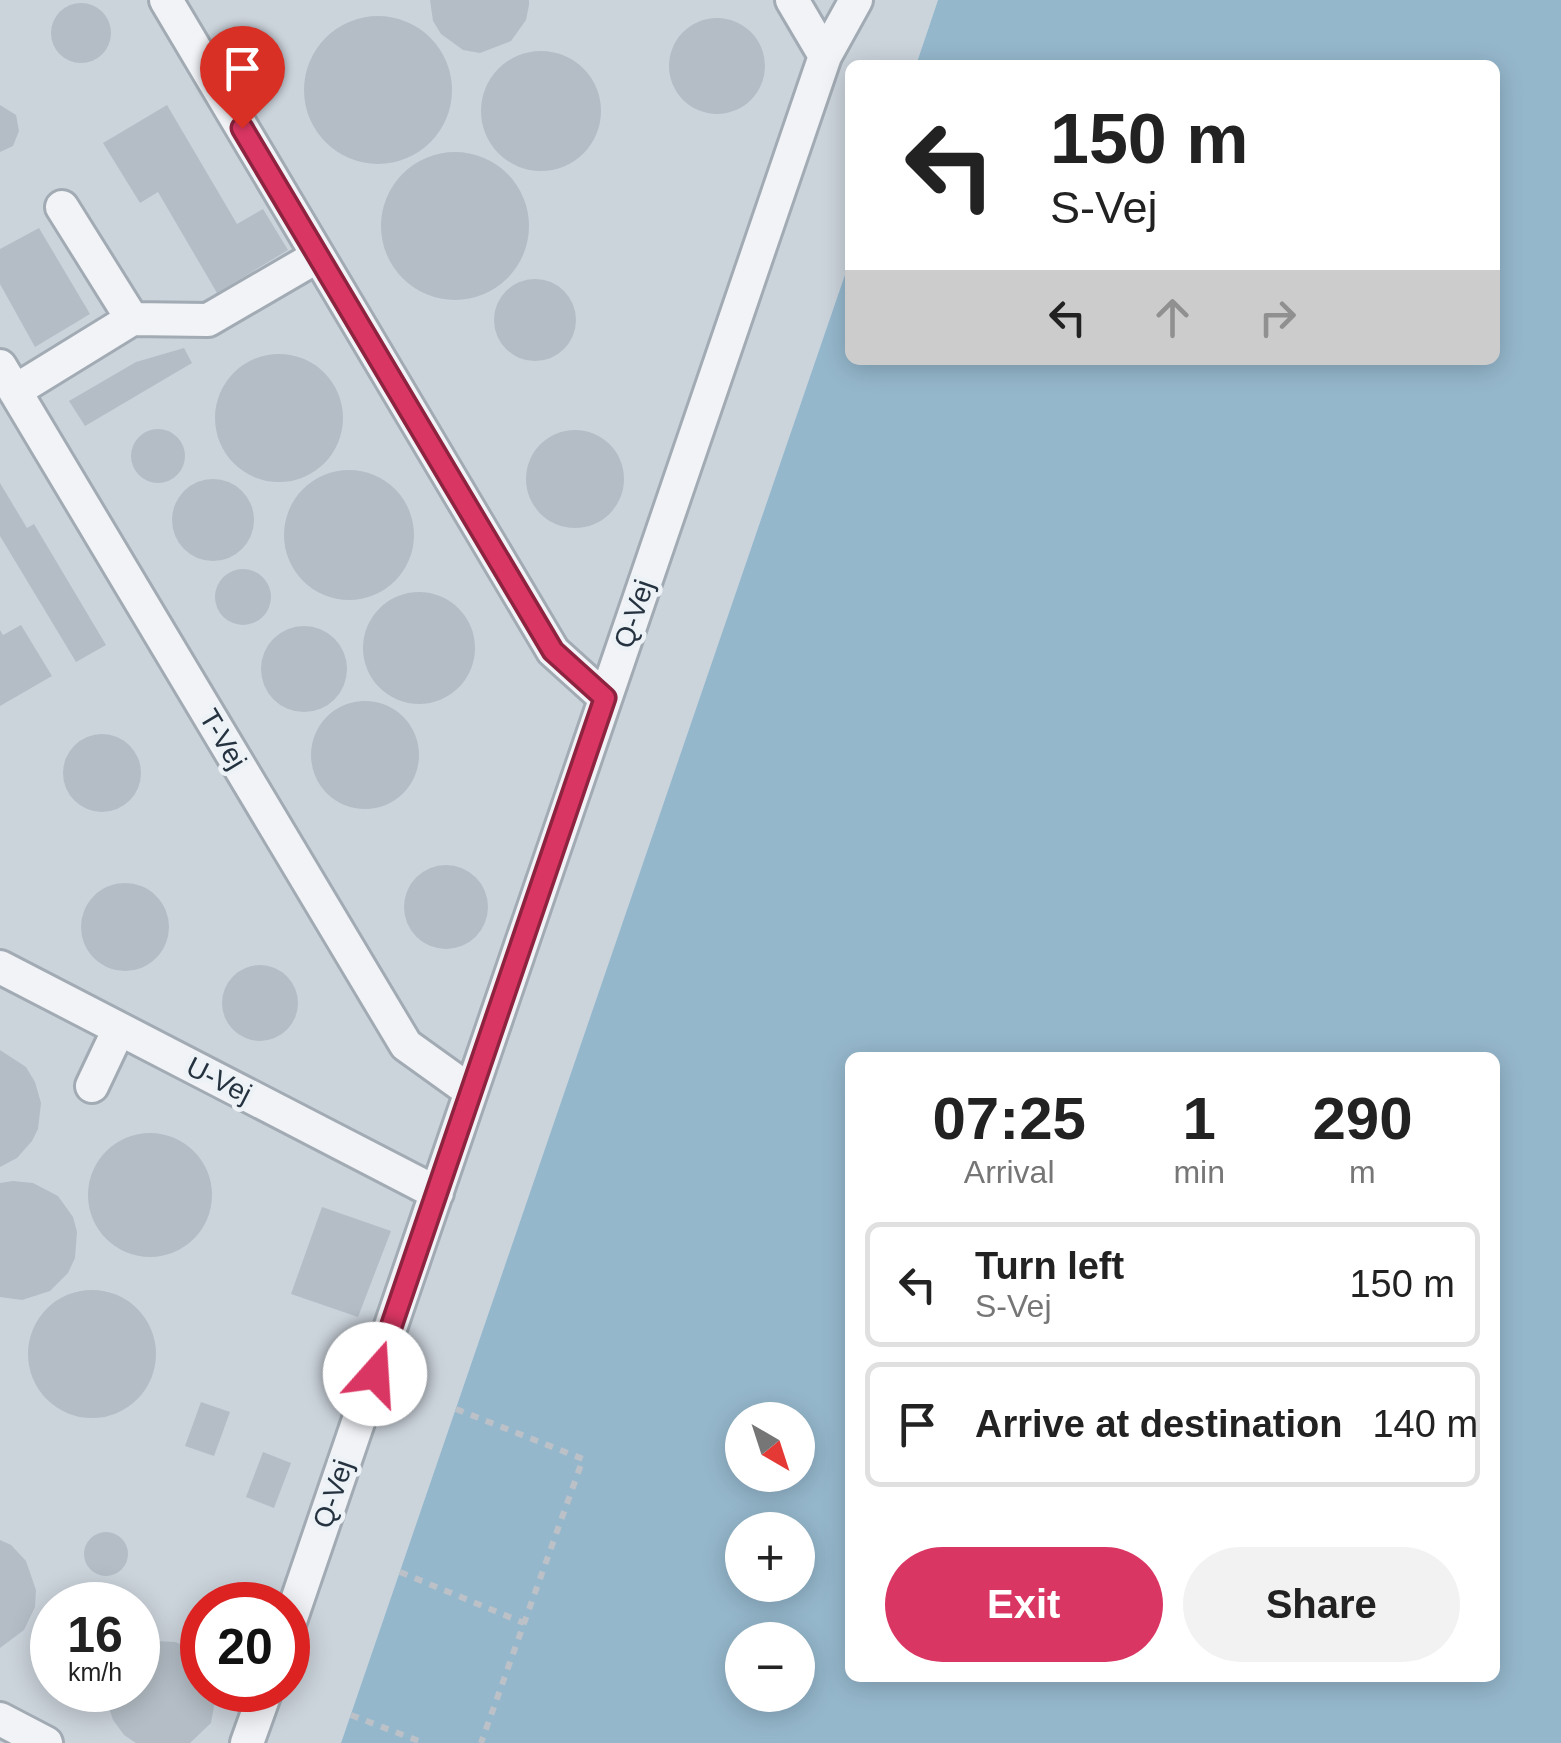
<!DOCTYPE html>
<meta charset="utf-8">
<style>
body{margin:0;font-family:Helvetica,sans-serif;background:#f2f2f2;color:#222;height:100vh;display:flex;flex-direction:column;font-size:38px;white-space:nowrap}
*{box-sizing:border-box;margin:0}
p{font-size:32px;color:#767676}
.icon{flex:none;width:55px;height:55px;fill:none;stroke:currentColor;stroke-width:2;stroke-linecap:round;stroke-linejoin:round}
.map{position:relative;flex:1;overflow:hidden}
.side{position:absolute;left:845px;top:1052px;width:655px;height:630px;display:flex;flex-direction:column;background:#fff;border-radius:15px;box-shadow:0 5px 25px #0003}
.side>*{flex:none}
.guide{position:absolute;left:845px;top:60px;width:655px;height:305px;border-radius:15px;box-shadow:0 5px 25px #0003;background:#fff;color:#222;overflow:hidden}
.needle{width:65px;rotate:141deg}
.fabs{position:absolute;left:725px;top:1402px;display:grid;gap:20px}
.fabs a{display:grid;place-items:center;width:90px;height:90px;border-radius:50%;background:#fff;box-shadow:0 5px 25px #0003;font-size:50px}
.speed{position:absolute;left:30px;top:1582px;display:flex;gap:20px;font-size:50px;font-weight:700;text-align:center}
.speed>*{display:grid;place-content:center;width:130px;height:130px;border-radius:50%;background:#fff;box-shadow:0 5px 25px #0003;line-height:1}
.speed small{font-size:25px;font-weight:400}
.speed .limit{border:15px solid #d22;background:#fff;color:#111}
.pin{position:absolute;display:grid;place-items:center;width:85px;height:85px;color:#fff;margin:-102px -42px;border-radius:50% 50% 50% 0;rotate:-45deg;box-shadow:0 0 10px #0007}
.pin .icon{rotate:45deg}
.me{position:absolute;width:110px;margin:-55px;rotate:19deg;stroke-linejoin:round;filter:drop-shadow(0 0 8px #0008)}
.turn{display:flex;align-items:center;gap:35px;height:210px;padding:0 40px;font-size:45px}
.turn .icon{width:130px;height:130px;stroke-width:2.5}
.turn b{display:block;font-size:70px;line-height:85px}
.lanes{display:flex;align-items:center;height:95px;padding:0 40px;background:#0003;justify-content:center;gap:50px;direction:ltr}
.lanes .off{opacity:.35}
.eta{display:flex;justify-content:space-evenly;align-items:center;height:170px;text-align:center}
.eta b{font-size:60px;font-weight:700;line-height:70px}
.action{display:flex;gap:20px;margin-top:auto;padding:20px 40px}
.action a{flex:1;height:115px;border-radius:60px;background:#da3663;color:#fff;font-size:40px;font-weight:700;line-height:115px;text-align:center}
.action a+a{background:#f2f2f2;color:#222}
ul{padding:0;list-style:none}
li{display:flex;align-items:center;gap:30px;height:125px;margin:0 20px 15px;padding:0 20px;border:5px solid #e0e0e0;border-radius:15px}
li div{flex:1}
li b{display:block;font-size:38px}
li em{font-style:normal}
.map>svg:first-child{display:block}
</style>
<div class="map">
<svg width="1561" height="1743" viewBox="0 0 1561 1743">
<rect width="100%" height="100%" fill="#dde3e9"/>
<path fill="#cbd3db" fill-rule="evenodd" d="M 0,0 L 938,0 L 916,65 L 850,65 L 850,260 L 341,1743 L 0,1743 ZM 52,1605 L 138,1605 L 138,1690 L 52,1690 ZM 202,1605 L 288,1605 L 288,1690 L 202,1690 Z"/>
<path fill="#95b7cc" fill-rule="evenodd" d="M 938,0 L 1561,0 L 1561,1743 L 341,1743 L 850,260 L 850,360 L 1495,360 L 1495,65 L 916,65 ZM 850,1058 L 1495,1058 L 1495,1678 L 850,1678 ZM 742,1420 L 798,1420 L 798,1475 L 742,1475 ZM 742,1530 L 798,1530 L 798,1585 L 742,1585 ZM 742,1640 L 798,1640 L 798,1695 L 742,1695 Z"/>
<path fill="#b4bdc6" d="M 430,0 L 529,0 L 529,5 L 526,20 L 511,41 L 480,53 L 463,50 L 441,34 L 433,21 Z
M51 33a30 30 0 1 1 60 0a30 30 0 1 1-60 0Z
M304 90a74 74 0 1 1 148 0a74 74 0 1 1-148 0Z
M669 66a48 48 0 1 1 96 0a48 48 0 1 1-96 0Z
M481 111a60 60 0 1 1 120 0a60 60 0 1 1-120 0Z
M 0,105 L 16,115 L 19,131 L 13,146 L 0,152 Z
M 167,105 L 237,224 L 263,209 L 288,250 L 217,293 L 158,192 L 140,203 L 103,143 Z
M381 226a74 74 0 1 1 148 0a74 74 0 1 1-148 0Z
M 39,228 L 90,314 L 35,347 L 0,284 L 0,249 Z
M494 320a41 41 0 1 1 82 0a41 41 0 1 1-82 0Z
M 184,348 L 192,363 L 85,426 L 69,401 L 136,362 Z
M215 418a64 64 0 1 1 128 0a64 64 0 1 1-128 0Z
M131 456a27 27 0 1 1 54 0a27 27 0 1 1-54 0Z
M526 479a49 49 0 1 1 98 0a49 49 0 1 1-98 0Z
M284 535a65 65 0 1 1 130 0a65 65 0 1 1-130 0Z
M172 520a41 41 0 1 1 82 0a41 41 0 1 1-82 0Z
M 0,483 L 27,528 L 34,524 L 106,645 L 76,662 L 0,536 Z
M215 597a28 28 0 1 1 56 0a28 28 0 1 1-56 0Z
M363 648a56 56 0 1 1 112 0a56 56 0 1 1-112 0Z
M 21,625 L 52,676 L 0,706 L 0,630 L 3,635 Z
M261 669a43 43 0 1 1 86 0a43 43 0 1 1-86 0Z
M311 755a54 54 0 1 1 108 0a54 54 0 1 1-108 0Z
M63 773a39 39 0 1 1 78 0a39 39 0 1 1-78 0Z
M404 907a42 42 0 1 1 84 0a42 42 0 1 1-84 0Z
M81 927a44 44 0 1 1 88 0a44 44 0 1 1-88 0Z
M222 1003a38 38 0 1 1 76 0a38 38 0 1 1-76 0Z
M 0,1050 L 26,1067 L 35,1082 L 41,1103 L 38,1129 L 32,1141 L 17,1158 L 0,1167 Z
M88 1195a62 62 0 1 1 124 0a62 62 0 1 1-124 0Z
M 13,1181 L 33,1183 L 58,1196 L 73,1217 L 77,1232 L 75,1258 L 68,1273 L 50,1291 L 22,1300 L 0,1297 L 0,1183 Z
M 322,1207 L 391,1231 L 358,1317 L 291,1294 Z
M28 1354a64 64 0 1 1 128 0a64 64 0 1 1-128 0Z
M 201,1402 L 230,1412 L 214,1456 L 185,1446 Z
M 263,1452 L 291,1463 L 274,1508 L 246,1497 Z
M84 1554a22 22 0 1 1 44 0a22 22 0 1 1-44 0Z
M 0,1540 L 11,1545 L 26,1561 L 36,1590 L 35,1607 L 24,1630 L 0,1648 Z
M 154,1641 L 175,1642 L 189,1647 L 202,1659 L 202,1690 L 217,1690 L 211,1723 L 190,1743 L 136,1743 L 124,1735 L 113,1720 L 108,1704 L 109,1690 L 138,1690 L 138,1647 Z"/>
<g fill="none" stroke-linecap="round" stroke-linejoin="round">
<defs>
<path id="minor" d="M 166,0 L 553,651 L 605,698
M 792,0 L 825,56
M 62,207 L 132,319
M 0,366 L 406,1045 L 470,1091
M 15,391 L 132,319 L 208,320 L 318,256
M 0,967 L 437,1193
M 92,1086 L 119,1029
M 288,1627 L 825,56 L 856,0
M 0,1719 L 46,1743
M 247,1743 L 266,1690"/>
</defs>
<use href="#minor" stroke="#a2abb3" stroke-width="38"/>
<path stroke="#bcc1c8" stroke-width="6" stroke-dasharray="8 8" stroke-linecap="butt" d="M 456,1409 L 583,1459 L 481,1743
M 400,1572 L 524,1623
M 351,1715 L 424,1743"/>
<use href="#minor" stroke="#f1f3f7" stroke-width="32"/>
</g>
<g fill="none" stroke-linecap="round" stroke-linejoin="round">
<defs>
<path id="route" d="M 242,128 L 553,651 L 605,698 L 375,1374"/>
</defs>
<use href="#route" stroke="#8e2340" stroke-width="25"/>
<use href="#route" stroke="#da3663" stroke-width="18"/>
</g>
<g text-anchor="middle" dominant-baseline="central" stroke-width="9" stroke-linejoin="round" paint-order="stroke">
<g font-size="28" fill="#253341" stroke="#edf2f6">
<text transform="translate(634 614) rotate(-71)">Q-Vej</text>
<text transform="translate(223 739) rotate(59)">T-Vej</text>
<text transform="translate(219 1080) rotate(27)">U-Vej</text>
<text transform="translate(333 1494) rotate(-71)">Q-Vej</text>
</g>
</g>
</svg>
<div class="fabs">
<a><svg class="needle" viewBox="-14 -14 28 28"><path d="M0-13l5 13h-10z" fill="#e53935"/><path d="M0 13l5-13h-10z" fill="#767676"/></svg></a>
<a>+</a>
<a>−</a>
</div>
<div class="speed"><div>16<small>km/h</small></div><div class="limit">20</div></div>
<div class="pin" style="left:242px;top:128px;background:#d93025"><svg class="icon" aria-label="arrive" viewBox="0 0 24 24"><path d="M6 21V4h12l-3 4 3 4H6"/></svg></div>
<svg class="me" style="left:375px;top:1374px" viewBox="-20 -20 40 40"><circle r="19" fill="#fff"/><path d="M0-13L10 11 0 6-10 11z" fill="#da3663"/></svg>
<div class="guide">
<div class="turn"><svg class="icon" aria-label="left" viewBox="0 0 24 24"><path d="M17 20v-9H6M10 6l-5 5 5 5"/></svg><div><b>150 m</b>S-Vej</div></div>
<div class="lanes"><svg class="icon" aria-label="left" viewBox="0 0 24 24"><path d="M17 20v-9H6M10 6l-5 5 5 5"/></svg><svg class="icon off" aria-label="ahead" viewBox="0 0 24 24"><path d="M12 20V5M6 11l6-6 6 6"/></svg><svg class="icon off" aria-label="right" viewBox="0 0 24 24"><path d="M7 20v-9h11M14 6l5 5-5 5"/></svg></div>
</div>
<section class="side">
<div class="eta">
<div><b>07:25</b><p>Arrival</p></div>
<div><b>1</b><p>min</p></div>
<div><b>290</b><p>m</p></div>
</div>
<ul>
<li><svg class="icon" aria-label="left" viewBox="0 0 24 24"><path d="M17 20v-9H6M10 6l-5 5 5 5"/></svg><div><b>Turn left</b><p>S-Vej</p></div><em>150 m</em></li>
<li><svg class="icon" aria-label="arrive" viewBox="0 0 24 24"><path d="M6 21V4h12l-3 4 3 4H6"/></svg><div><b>Arrive at destination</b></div><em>140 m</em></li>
</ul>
<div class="action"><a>Exit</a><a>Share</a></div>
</section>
</div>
